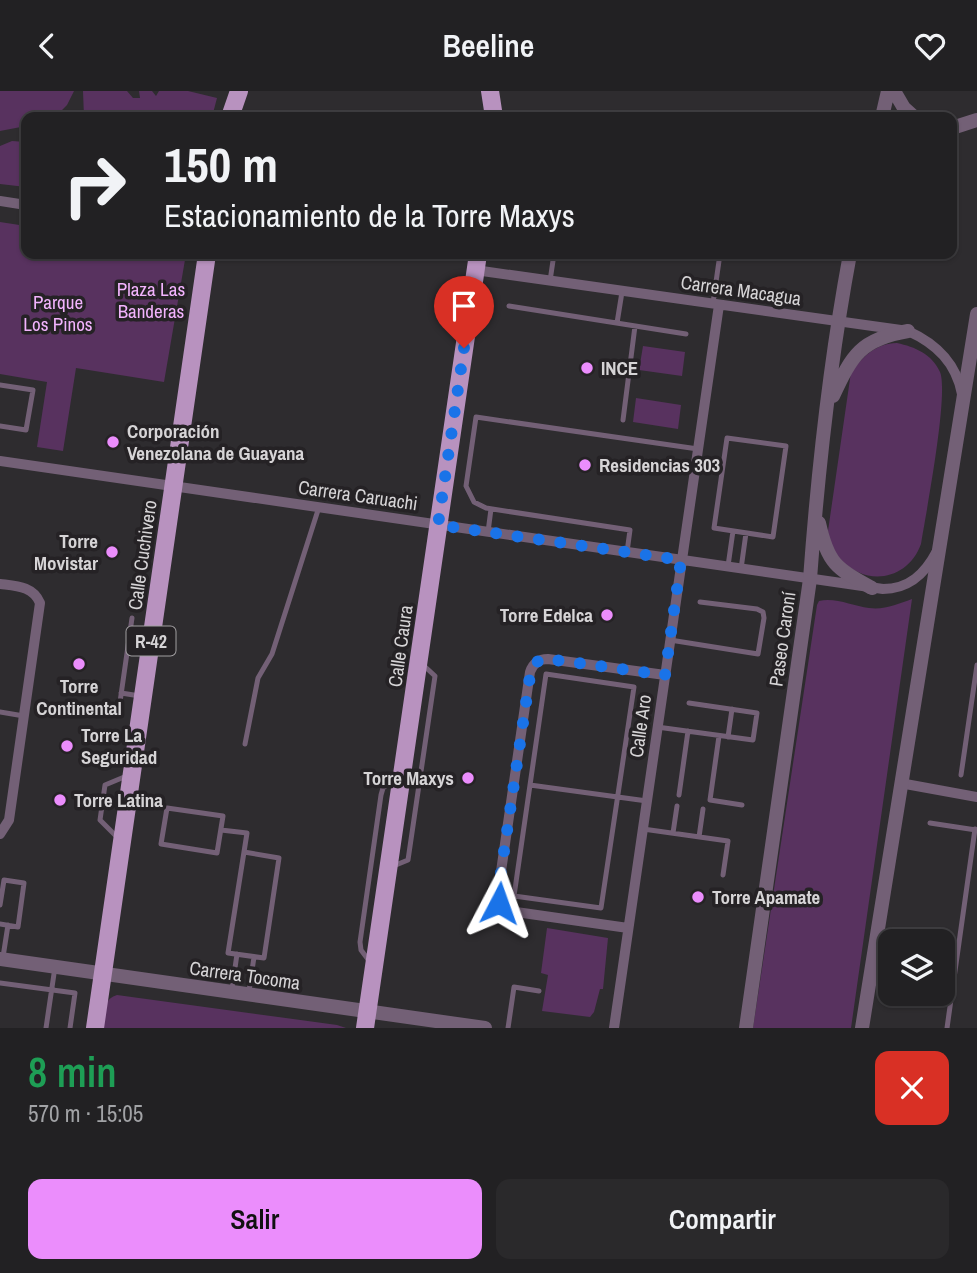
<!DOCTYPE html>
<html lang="es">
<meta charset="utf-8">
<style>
body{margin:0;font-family:"Archivo Narrow",sans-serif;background:#2a292b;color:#f1f3f6;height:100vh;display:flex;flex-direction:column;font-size:26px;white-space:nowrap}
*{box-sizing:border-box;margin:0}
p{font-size:23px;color:#a2a3a6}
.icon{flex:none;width:38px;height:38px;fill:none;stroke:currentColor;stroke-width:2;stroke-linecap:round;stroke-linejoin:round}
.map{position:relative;height:937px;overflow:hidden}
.details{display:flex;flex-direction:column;background:#222123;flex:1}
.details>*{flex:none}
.guide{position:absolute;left:21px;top:21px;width:936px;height:147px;border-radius:14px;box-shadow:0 2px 5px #0004,0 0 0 2px #3f3e41;background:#222123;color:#f1f3f6;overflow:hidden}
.buttons{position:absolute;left:878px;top:838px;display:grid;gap:14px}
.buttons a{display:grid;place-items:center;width:77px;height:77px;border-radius:14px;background:#222123;box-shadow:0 2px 5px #0004,0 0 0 2px #3f3e41;font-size:35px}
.pin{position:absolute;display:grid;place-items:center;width:60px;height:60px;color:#fff;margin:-72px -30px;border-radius:50% 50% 50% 0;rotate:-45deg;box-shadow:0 0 7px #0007}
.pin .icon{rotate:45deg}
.me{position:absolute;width:77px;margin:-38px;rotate:4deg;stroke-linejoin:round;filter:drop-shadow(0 0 5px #0008)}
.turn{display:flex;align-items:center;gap:24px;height:147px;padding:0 28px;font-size:32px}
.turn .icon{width:91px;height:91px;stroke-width:2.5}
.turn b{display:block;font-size:49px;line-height:60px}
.round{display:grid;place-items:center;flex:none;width:74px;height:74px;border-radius:14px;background:#2a292b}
.headline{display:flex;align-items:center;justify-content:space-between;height:119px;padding:0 28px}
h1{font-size:42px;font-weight:600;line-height:52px;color:#1e9e55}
.button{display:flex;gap:14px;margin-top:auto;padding:14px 28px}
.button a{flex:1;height:80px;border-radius:14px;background:#eb8dfc;color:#111;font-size:28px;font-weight:600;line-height:80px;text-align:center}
.button a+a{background:#2a292b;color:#f1f3f6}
header{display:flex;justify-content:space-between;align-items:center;height:91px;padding:0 28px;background:#222123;font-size:32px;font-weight:600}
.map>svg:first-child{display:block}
</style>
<header><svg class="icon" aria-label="back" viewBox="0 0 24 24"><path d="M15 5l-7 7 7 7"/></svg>Beeline<svg class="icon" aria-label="heart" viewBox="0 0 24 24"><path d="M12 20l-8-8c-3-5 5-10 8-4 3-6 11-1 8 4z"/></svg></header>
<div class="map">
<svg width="977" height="937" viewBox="0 0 977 937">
<rect width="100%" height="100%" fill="#2e2c2f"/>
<path fill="#58325f" d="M 0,0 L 74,0 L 67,14 L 55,26 L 26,26 L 26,35 L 0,40 Z
M 83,0 L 127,0 L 133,7 L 140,7 L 139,0 L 152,0 L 156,5 L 159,0 L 188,0 L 217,7 L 212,26 L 84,26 Z
M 12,50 L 26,51 L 26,96 L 0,93 L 0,55 Z
M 0,131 L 26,135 L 26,163 L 186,163 L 164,291 L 76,277 L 63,360 L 37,356 L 47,291 L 0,283 Z
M 897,252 C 915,256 932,263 940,281 C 949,303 926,422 921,453 C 908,489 867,496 841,469 C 838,467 835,465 833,461 C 830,456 829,446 828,440 L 851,281 C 865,264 875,253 897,252 Z
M 643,255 L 685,261 L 682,285 L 639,279 Z
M 636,307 L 681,314 L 678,338 L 633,331 Z
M 912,508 L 851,937 L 753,937 L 817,514 L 819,510 C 835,506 853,515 869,517 C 885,519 898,513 912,508 Z
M 547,837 L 608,847 L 603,898 L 600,898 L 594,921 L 590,926 L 542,920 L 548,884 L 541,882 Z
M 117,904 L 337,934 L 346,937 L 101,937 C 104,924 102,908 117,904 Z"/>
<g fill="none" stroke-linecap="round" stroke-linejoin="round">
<path stroke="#736076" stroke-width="5" d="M 550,190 L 554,163
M 713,212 L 720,163
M 509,215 L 686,243
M 617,232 L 622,201
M 0,294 L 33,299 L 26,339 L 0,335
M 623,329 L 635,235
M 727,347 L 786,355 L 773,446 L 714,437 Z
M 488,441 L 491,418
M 627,461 L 630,439 L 486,417 L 474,411 L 466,395 L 476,326 L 698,358
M 728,475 L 733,440
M 741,478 L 746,442
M 670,549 L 758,563 L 764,527 L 763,521 L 757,518 L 700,511
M 128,558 L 146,561
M 546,583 L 634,596 L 601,817 L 514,805 Z
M 121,602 L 140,605
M 119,618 L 132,527
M 0,621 L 24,625
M 657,636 L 753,649 L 757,622 L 689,612
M 719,645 L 710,709 L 742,714
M 728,646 L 732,618
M 245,653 L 258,587 L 272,563 L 319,416
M 961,684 L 977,574
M 530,694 L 647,710
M 679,704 L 688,640
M 167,717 L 223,725 L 217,762 L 161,753 Z
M 930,732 L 976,739
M 643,738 L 728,750 L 723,784
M 221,739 L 247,742 L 228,862 L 264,867 L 279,767 L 244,761
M 673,742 L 677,715
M 117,746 L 100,729 L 105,694 L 129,684
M 699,746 L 703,718
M 391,776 L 408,769 L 435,585 L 422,573
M 0,814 L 4,789 L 24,792 L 18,836 L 0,833
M 3,866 L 8,834
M 370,871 L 361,859 L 360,851 L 381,704 L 383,697 L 397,686
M 0,892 L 75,902 L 70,937
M 232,898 L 237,863
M 249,900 L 254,866
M 46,937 L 55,876
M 508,937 L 514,896 L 539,900
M 947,937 L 975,738"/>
<path stroke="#736076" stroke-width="10" d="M 0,110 L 26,114
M 475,179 L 908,240 C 937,253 956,272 962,303
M 0,370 L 883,498 C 909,498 925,483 937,460
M 0,493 C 16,495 33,495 40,512 L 9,729 L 0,743
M 900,692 L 977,706
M 628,837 L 509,820 L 499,812 L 498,801 L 530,581 C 533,572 539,568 548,568 L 665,584
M 614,937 L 719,214"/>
<path stroke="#736076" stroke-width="14" d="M 894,0 L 904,17 L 914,26
M 882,26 L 888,0
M 952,37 L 977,29
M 833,305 C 852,264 861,248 908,240
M 819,432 C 828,473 836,477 872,497
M 0,868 L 485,937
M 746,937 L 810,488 C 818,379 830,270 850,163
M 862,937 L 977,223"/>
<path stroke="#b892bf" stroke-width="18" d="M 490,0 L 494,26
M 230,26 L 239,0
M 95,937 L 207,163
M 365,937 L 478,163"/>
</g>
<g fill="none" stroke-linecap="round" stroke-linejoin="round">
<path stroke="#1a73e8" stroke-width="12" stroke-dasharray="0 21.6" d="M 464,257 L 438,434 L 681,469 L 665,584 L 548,568 L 539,569 L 531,578 L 498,801 L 499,812"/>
</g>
<g fill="#eb8dfc" stroke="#252225" stroke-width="2.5">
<circle cx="587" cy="277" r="7"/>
<circle cx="113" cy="351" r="7"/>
<circle cx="585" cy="374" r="7"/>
<circle cx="112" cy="461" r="7"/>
<circle cx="607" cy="524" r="7"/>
<circle cx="79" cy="573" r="7"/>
<circle cx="67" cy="655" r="7"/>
<circle cx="468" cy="687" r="7"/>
<circle cx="60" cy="709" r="7"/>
<circle cx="698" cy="806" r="7"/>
</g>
<g text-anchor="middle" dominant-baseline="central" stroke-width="7" stroke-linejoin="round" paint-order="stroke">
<rect fill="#252225" stroke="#a19fa1" stroke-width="2" x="126.5" y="535.5" width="49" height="29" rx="5"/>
<g font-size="18" font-weight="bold" fill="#d6d4d6">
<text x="151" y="550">R-42</text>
</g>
<g font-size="19" fill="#f2b3fd" stroke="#252225">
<text x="151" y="198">Plaza Las<tspan x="151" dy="22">Banderas</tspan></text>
<text x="58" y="211">Parque<tspan x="58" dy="22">Los Pinos</tspan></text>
</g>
<g font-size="19" fill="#d6d4d6" stroke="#252225">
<text transform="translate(741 199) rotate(8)">Carrera Macagua</text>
<text transform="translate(358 404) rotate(8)">Carrera Caruachi</text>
<text transform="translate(142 464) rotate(-82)">Calle Cuchivero</text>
<text transform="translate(782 548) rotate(-82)">Paseo Caroní</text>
<text transform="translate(400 555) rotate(-82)">Calle Caura</text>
<text transform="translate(640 635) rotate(-82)">Calle Aro</text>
<text transform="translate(245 884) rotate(8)">Carrera Tocoma</text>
</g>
<g font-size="19" font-weight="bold" fill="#d6d4d6" stroke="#252225" text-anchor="start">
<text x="601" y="277">INCE</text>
<text x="127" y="340">Corporación<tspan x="127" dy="22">Venezolana de Guayana</tspan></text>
<text x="599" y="374">Residencias 303</text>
<text x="98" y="450" text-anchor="end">Torre<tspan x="98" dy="22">Movistar</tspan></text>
<text x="593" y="524" text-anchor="end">Torre Edelca</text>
<text x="79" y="595" text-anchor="middle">Torre<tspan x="79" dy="22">Continental</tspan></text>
<text x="81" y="644">Torre La<tspan x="81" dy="22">Seguridad</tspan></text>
<text x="454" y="687" text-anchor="end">Torre Maxys</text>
<text x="74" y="709">Torre Latina</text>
<text x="712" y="806">Torre Apamate</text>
</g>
</g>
</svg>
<div class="buttons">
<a><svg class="icon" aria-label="layers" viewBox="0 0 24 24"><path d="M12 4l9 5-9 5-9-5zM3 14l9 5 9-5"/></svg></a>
</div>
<div class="pin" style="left:464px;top:257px;background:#d93025"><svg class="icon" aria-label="arrive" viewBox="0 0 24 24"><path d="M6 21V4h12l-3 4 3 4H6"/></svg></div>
<svg class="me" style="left:499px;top:812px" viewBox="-20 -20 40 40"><path d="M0-17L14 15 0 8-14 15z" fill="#1a73e8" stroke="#fff" stroke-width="4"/></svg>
<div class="guide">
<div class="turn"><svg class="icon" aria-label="right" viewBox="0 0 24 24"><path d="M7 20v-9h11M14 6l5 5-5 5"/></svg><div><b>150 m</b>Estacionamiento de la Torre Maxys</div></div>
</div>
</div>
<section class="details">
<div class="headline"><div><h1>8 min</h1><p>570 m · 15:05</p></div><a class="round" style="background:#d93025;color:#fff"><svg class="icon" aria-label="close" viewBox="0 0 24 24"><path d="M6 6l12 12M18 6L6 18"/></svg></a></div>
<div class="button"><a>Salir</a><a>Compartir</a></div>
</section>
